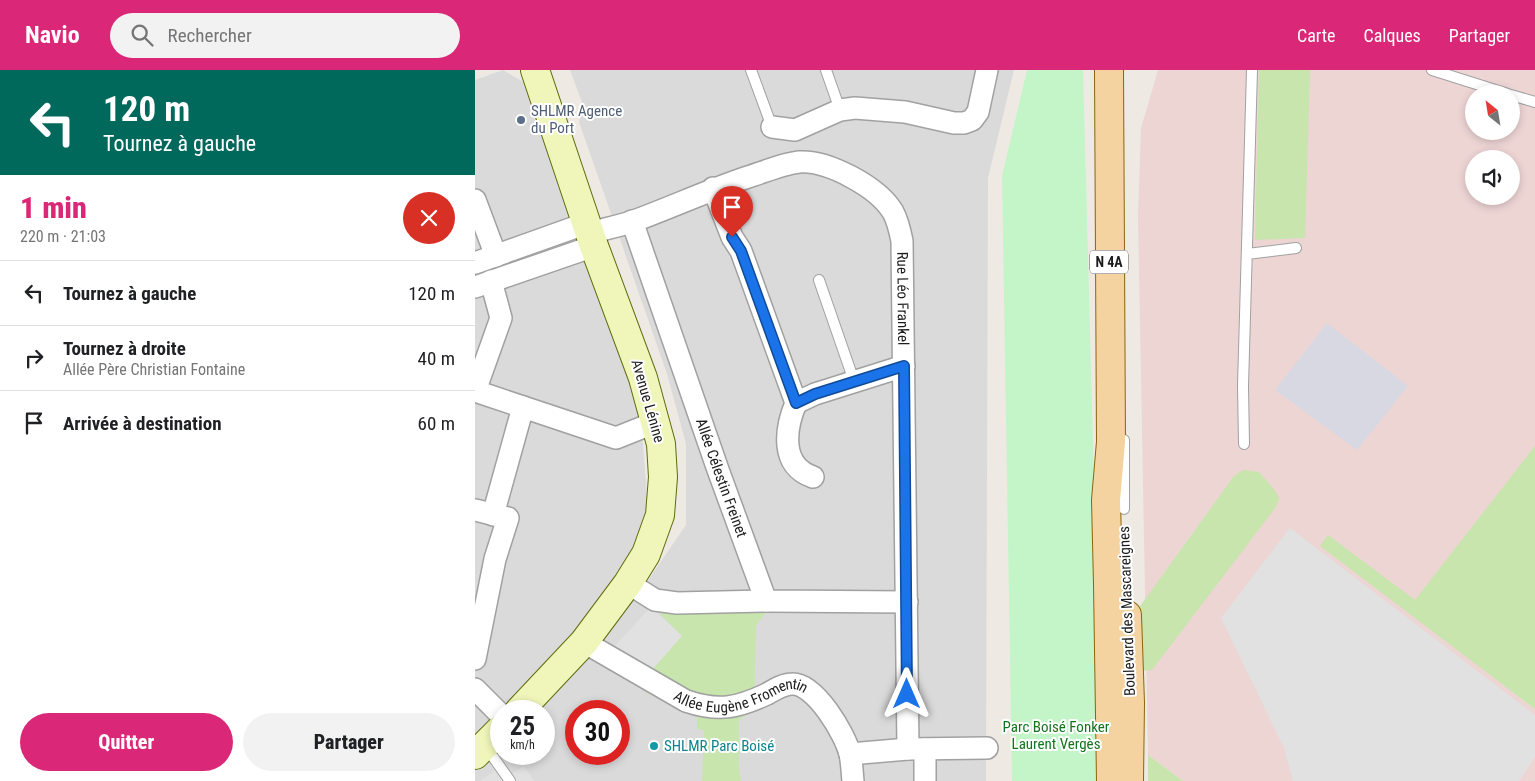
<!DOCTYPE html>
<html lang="fr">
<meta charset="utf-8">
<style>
body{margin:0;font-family:"Roboto Condensed",sans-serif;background:#f2f2f2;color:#202124;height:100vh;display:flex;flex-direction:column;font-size:19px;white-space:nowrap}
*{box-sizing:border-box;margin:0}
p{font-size:16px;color:#757577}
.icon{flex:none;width:28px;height:28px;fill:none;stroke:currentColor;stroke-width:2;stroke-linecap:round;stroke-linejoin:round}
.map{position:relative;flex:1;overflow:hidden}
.side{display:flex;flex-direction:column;background:#fff;width:475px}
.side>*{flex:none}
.guide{background:#00695c;color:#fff;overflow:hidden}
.needle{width:32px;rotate:330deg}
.controls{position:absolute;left:990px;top:15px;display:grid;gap:10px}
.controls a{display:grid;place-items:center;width:55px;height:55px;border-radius:50%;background:#fff;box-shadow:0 2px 8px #0003;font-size:25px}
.speed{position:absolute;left:15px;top:630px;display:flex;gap:10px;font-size:25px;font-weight:700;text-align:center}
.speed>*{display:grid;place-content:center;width:65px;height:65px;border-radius:50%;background:#fff;box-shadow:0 2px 8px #0003;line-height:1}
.speed small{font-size:12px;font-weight:400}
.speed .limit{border:8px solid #d22;background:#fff;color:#111}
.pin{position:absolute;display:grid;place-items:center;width:42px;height:42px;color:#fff;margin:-51px -21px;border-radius:50% 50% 50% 0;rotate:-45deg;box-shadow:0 0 5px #0007}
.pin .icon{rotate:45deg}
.me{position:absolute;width:55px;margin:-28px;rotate:0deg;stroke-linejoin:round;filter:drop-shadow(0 0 4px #0008)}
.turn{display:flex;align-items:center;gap:18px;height:105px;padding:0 20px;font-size:22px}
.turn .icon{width:65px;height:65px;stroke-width:2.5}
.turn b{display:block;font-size:35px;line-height:42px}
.round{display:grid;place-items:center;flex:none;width:52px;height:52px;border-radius:26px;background:#f2f2f2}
.head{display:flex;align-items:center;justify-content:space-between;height:85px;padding:0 20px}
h1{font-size:30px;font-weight:800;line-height:38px;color:#db2777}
.action{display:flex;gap:10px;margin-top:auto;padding:10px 20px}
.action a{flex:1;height:58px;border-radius:30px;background:#db2777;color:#fff;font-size:20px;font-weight:800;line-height:58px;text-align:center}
.action a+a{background:#f2f2f2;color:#202124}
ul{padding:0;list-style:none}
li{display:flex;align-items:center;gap:15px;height:65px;padding:0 20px;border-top:1px solid #e0e0e0}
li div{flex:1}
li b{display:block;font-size:19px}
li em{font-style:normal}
header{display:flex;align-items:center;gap:30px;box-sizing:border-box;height:70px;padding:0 25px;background:#db2777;color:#fff}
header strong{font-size:24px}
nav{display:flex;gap:28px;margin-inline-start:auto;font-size:18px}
.search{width:350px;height:45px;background:#f2f2f2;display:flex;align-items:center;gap:12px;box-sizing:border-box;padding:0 18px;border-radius:28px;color:#757577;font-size:19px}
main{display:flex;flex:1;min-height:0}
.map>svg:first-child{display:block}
</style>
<header>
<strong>Navio</strong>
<div class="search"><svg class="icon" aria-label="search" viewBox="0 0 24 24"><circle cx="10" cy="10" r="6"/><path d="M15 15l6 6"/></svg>Rechercher</div>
<nav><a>Carte</a><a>Calques</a><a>Partager</a></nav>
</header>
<main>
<section class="side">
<div class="guide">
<div class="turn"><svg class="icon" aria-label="left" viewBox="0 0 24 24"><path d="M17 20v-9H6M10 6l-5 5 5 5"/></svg><div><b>120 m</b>Tournez à gauche</div></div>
</div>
<div class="head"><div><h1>1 min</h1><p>220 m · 21:03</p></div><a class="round" style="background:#d93025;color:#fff"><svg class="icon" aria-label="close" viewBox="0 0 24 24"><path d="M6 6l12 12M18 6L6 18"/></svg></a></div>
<ul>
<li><svg class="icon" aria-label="left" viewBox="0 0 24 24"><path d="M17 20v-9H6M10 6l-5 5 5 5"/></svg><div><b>Tournez à gauche</b></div><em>120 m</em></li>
<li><svg class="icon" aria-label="right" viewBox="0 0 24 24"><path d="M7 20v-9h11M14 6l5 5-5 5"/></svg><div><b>Tournez à droite</b><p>Allée Père Christian Fontaine</p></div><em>40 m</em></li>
<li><svg class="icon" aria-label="arrive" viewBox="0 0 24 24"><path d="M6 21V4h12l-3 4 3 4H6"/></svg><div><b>Arrivée à destination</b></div><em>60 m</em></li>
</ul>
<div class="action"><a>Quitter</a><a>Partager</a></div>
</section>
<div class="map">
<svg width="1060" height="711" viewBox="0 0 1060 711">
<rect width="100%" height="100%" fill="#eeeae3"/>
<path fill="#dbdada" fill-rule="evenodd" d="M 28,0 L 57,17 L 163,312 L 174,451 L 145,512 L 0,673 L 0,10 Z
M 95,0 L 539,0 L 513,108 L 511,711 L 0,711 L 0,699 L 26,677 L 26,684 L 69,684 L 69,641 L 60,641 L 171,513 L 211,455 L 211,374 L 192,304 L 104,52 L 108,35 ZM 101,641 L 144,641 L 144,684 L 101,684 Z"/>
<path fill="#edd5d4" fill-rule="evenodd" d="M 683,0 L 1060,0 L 1060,463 L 975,573 L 1060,639 L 1060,711 L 708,711 L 673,685 L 663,146 L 666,58 ZM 999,24 L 1036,24 L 1036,61 L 999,61 ZM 999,89 L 1036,89 L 1036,126 L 999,126 Z"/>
<path fill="#c7e5ac" d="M 784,0 L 835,0 L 830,168 L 780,170 Z
M 1060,376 L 1060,639 L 845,476 L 853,465 L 940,530 Z
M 768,400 L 784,402 L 799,419 L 804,428 L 801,437 L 677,600 L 662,601 L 663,539 L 759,406 Z
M 187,539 L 291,542 L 281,556 L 279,640 L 264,650 L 264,698 L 266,711 L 227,711 L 229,660 L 222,659 L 222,647 L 170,622 L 176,601 L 207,566 L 185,544 Z
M 673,685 L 708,711 L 673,711 Z"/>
<path fill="#c3f5c8" d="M 552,0 L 608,0 L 627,711 L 537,711 L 527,106 Z"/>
<path fill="#e1e1e1" d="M 815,458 L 1060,645 L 1060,687 L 1044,711 L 818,711 L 809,678 L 746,548 Z
M 176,537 L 207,566 L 176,601 L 137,579 Z
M 30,694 L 37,704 L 49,696 L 59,711 L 5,711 Z"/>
<path fill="#d8d8e3" d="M 852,253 L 933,316 L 882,380 L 800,320 Z"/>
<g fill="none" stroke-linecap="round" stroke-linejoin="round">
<defs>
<path id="lane" d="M 276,0 L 297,57
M 351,0 L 365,40
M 957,0 L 1033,24
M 1036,25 L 1060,32
M 772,184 L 821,178
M 344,210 L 379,311
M 649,370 L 649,439
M 769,374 L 768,316 L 777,0
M 11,677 L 35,711"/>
<g id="street">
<path d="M 297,57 L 320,60 L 365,40 L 380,38 L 430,42 L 479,53 L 489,53 L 497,50 L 503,42 L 512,0"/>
<path d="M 238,118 L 257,167 L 266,181 L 321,333 C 310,359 305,396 338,407"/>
<path d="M 0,130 L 21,186"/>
<path id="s1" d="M 157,151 L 242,397 L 291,531 L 432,532"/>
<path id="s2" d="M 114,163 C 129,159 145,156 159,151 C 197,137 234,120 273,107 C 289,102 307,94 324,92 C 353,90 403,117 418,142 C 423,151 425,161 427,171 L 433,679"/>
<path d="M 0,193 L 112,153"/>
<path d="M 16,211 L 26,248 L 0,321 L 141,368 L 181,352"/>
<path d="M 0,217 L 119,176"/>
<path d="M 321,333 L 340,324 L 429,296"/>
<path d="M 0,440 L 33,448 L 20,489 L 0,589"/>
<path d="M 18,445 L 48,337"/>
<path d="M 153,513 L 180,530 L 202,533 L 291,531"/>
<path id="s3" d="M 109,572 L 211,631 C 244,642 262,638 292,624 C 299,620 308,614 317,614 C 340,613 370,664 375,684 C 377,693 377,702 378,711"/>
<path d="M 0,619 L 26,645"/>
<path d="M 375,684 L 433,679 L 512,678"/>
<path d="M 450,711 L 450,679"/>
</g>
<path id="secondary" d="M 44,641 L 109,572 L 153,513 L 171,484 L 185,445 L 188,407 L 186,374 L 168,308 L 119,176 L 60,0
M 0,685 L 26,659"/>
<path id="primary" d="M 634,0 L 636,372 L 631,430 L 633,514 L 636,711
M 652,545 L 655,633 L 654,711"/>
</defs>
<use href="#lane" stroke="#a1a1a1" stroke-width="12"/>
<use href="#street" stroke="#a1a1a1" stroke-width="24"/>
<use href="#secondary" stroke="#5f6c0c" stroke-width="30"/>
<use href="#primary" stroke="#8c640a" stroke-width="30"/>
<use href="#lane" stroke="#fff" stroke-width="10"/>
<use href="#street" stroke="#fff" stroke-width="21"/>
<use href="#secondary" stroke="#f0f5ba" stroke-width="28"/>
<use href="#primary" stroke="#f5d3a1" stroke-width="28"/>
</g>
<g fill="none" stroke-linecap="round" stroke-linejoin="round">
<defs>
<path id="route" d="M 257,167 L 266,181 L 321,333 L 340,324 L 429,296 L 432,624"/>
</defs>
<use href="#route" stroke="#114b97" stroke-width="12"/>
<use href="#route" stroke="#1a73e8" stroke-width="9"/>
</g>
<circle fill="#5c6f8a" stroke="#fff" stroke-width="2" cx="46" cy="50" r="5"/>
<circle fill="#0f9aa8" stroke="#fff" stroke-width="2" cx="179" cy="676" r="5"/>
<g text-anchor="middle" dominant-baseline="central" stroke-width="4" stroke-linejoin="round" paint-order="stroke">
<rect fill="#fff" stroke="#616161" stroke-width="1" x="615" y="180.5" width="38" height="23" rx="4"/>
<g font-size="14" font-weight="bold" fill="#1d1d1d">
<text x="634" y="192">N 4A</text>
</g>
<g font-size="15" fill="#4e5e75" stroke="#fff" text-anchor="start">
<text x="56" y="41">SHLMR Agence<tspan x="56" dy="17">du Port</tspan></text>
</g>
<g font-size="15" fill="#1d1d1d" stroke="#fff">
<text stroke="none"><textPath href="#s2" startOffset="420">Rue Léo Frankel</textPath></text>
<text transform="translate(173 331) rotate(74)">Avenue Lénine</text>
<text stroke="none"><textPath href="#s1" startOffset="272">Allée Célestin Freinet</textPath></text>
<text transform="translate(652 541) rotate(-92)">Boulevard des Mascareignes</text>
<text stroke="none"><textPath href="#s3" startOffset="175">Allée Eugène Fromentin</textPath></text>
</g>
<g font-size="15" fill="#13741d" stroke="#fff">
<text x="581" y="657">Parc Boisé Fonker<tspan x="581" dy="17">Laurent Vergès</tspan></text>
</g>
<g font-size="15" fill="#0d838f" stroke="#fff" text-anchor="start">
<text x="189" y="676">SHLMR Parc Boisé</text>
</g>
</g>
</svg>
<div class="controls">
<a><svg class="needle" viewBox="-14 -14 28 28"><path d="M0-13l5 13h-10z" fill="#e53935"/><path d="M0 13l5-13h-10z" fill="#757577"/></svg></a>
<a><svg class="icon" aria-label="sound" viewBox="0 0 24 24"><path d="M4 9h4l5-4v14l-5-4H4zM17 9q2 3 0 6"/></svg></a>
</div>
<div class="speed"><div>25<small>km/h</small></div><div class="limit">30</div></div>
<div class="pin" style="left:257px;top:167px;background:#d93025"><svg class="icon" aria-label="arrive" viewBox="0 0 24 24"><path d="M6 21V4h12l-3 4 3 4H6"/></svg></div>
<svg class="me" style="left:432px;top:624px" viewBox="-20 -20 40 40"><path d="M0-17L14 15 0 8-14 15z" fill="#1a73e8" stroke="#fff" stroke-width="4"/></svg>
</div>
</main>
